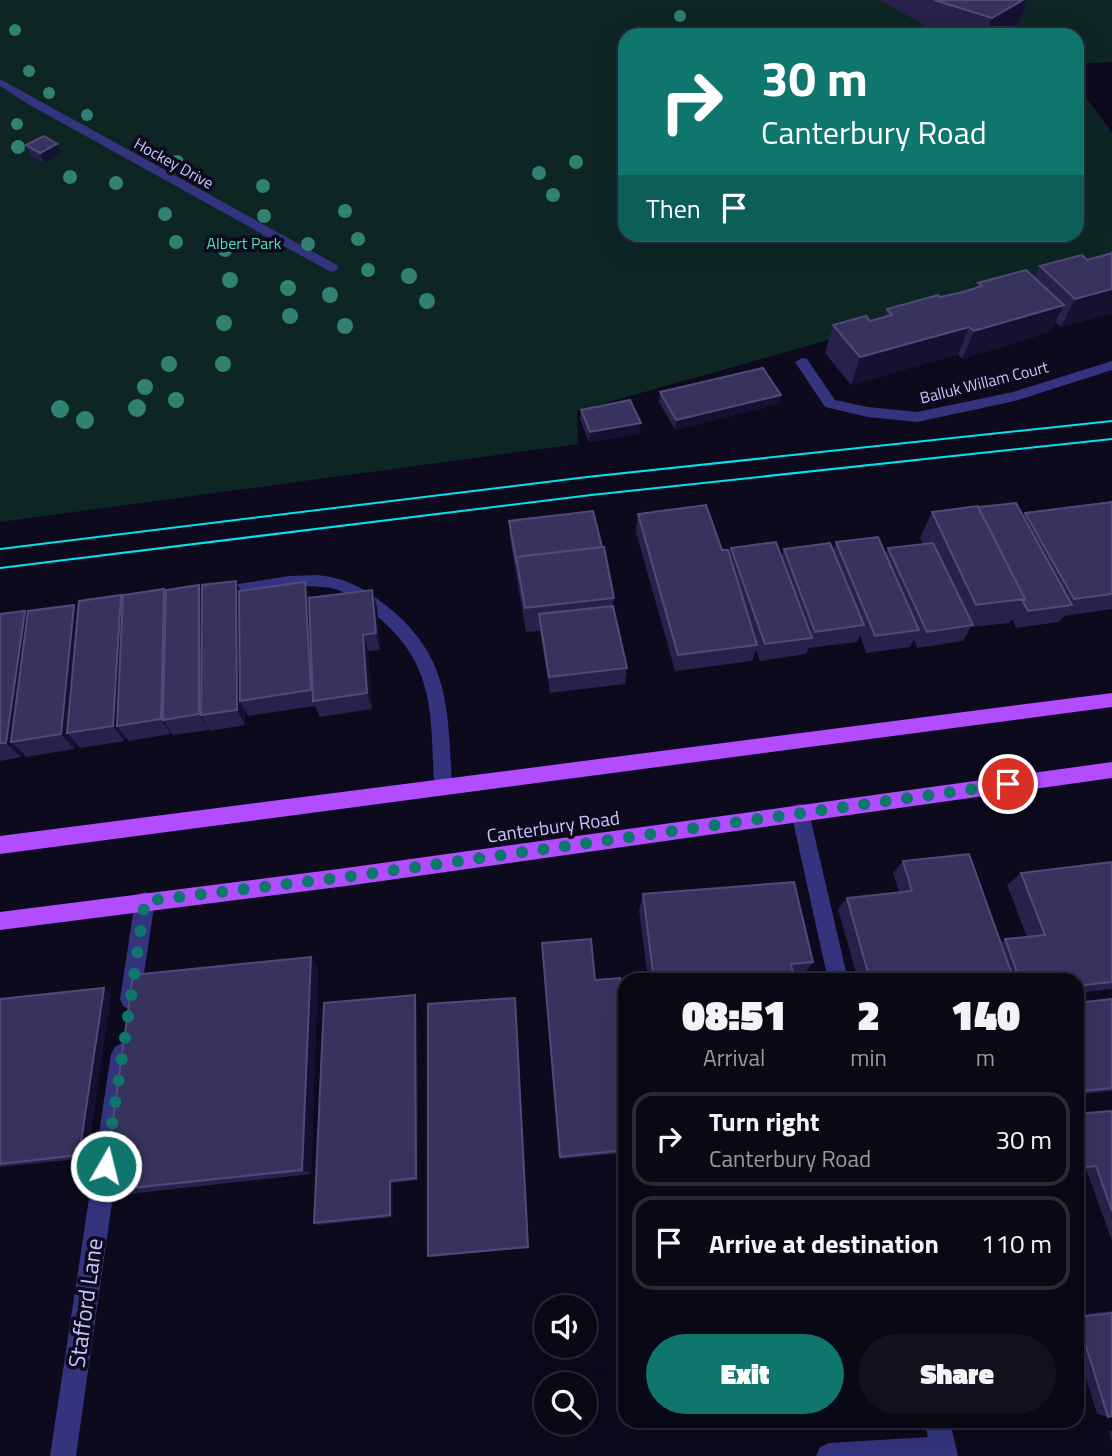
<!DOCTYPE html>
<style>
body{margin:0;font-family:"Titillium Web",sans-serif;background:#12111e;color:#f1f3f6;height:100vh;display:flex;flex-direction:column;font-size:26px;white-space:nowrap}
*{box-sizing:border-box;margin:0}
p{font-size:23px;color:#999aa0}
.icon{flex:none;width:38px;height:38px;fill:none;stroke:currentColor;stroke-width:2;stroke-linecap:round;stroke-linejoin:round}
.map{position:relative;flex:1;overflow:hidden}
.drawer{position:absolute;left:618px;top:973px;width:466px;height:455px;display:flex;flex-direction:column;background:#090815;border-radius:21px;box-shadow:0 7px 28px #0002,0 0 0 2px #292934}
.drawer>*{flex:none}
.guide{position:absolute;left:618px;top:28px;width:466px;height:214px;border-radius:21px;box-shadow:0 7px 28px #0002,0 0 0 2px #292934;background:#0f766e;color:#fff;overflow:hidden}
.tools{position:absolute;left:534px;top:1295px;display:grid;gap:14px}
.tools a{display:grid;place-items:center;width:63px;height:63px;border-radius:50%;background:#090815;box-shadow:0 7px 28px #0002,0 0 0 2px #292934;font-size:35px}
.pin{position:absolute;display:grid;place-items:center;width:60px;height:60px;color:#fff;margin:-30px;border:4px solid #fff;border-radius:50%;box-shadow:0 2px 7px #0007}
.me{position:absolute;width:77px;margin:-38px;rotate:8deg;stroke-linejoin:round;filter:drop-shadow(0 0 5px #0008)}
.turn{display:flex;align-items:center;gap:24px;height:147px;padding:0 28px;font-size:32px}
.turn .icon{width:91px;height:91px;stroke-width:2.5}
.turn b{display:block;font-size:49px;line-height:60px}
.then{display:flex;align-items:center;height:66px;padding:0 28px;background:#0003;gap:14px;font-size:26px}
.eta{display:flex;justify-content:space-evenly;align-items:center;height:119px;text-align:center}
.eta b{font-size:42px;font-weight:800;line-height:49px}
.cta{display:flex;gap:14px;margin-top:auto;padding:14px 28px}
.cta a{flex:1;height:80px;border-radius:42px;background:#0f766e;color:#fff;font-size:28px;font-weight:800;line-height:80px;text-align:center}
.cta a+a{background:#12111e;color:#f1f3f6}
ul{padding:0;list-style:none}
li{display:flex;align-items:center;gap:21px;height:94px;margin:0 14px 10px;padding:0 14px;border:4px solid #292934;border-radius:21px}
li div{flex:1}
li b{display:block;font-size:26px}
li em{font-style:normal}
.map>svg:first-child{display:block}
</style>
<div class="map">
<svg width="1112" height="1456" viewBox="0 0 1112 1456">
<rect width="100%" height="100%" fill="#0c0a1c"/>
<path fill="#0d2624" d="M 0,0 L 1112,0 L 1112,62 L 1076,64 L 1076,35 L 625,35 L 625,234 L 1076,234 L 1076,83 L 1112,133 L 1112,252 L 811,345 L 577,411 L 578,444 L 0,522 Z"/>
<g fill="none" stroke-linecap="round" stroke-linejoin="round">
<path fill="#33347d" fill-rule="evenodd" d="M 802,358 L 807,359 L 835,400 L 868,407 L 917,412 L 1013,392 L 1112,361 L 1112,370 L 1015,401 L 917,422 L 868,417 L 825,407 L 795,362 Z
M 317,575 C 343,577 364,588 384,604 C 451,655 448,710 452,787 L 449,793 L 443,795 L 437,793 L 434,787 C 431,713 436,663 373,613 C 361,603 346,591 331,588 C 294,582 255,593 219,599 L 211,593 L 219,587 L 289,576 Z
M 800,804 L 807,806 L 809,812 L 848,980 L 828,980 L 791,812 L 793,806 Z
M 145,892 L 152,894 L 155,901 L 140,999 L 137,1006 L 130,1009 L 123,1006 L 120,999 L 135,901 L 138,894 Z
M 122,1043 L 129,1047 L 133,1054 L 76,1456 L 50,1456 L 111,1054 L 115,1047 Z
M 924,1421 L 950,1421 L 958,1456 L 816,1456 L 820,1447 L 829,1443 L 928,1437 Z"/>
<path fill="#33347d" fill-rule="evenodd" d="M 0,79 L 337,265 L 339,268 L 333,272 L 329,271 L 28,104 L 0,86 Z"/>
<path fill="#b24cff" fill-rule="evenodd" d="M 1112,693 L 1112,707 L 0,854 L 0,836 Z
M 1112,762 L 1112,778 L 346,886 L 0,930 L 0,912 L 346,868 Z"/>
<path stroke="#00e6f0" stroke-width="2" d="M 0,549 L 587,477 L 1112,421
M 0,568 L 591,495 L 1112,439"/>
</g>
<g fill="#308170">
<circle cx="680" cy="16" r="6"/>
<circle cx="15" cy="30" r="6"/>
<circle cx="29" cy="71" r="6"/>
<circle cx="49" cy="93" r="6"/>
<circle cx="87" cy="115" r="6"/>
<circle cx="17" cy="124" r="6"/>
<circle cx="18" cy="147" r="7"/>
<circle cx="177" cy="162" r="7"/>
<circle cx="576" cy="162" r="7"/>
<circle cx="539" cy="173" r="7"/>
<circle cx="70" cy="177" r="7"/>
<circle cx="116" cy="183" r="7"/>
<circle cx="263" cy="186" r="7"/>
<circle cx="553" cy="195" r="7"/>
<circle cx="345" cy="211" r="7"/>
<circle cx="165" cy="214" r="7"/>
<circle cx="264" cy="216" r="7"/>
<circle cx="358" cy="239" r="7"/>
<circle cx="176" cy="242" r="7"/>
<circle cx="308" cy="244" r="7"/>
<circle cx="225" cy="250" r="7"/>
<circle cx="368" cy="270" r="7"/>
<circle cx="409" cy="276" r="8"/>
<circle cx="230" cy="280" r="8"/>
<circle cx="288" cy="288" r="8"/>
<circle cx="330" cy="295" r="8"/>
<circle cx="427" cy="301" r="8"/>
<circle cx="290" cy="316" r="8"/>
<circle cx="224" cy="323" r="8"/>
<circle cx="345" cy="326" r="8"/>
<circle cx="169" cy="364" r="8"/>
<circle cx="223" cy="364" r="8"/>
<circle cx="145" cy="387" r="8"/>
<circle cx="176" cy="400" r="8"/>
<circle cx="137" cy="408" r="9"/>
<circle cx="60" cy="409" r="9"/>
<circle cx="85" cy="420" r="9"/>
</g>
<path fill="#27214b" d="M 879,0 L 1027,0 L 1019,23 L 999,35 L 952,35 L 926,26 Z
M 26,145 L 62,154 L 44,163 L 31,155 Z
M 1112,250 L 1112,313 L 1061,327 L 1055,322 L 1050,332 L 962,359 L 958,354 L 851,385 L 825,353 L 833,325 L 870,321 L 884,317 L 887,309 L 976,288 L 978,283 L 1034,277 L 1040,266 L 1087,260 L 1110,253 Z
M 660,392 L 781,395 L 779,404 L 675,430 L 659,402 Z
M 581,410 L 640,433 L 589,442 L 580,419 Z
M 1112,500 L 1112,609 L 1064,616 L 1059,622 L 1016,628 L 1012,619 L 1009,623 L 971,627 L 963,641 L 917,648 L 914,640 L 910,647 L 866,653 L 860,635 L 857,642 L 809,648 L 806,654 L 760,661 L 756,650 L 752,661 L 675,671 L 636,532 L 638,514 L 722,550 L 729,555 L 731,548 L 781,557 L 784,549 L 833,550 L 836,542 L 886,554 L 888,548 L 923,544 L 920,538 L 932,512 L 978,507 L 1023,516 L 1025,513 L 1110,502 Z
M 509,521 L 614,598 L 613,606 L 627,668 L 625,684 L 550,693 L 540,631 L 526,632 L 510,539 Z
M 372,590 L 377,607 L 380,650 L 368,651 L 372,709 L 320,717 L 315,706 L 248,716 L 245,711 L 245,725 L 210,731 L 208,728 L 208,730 L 173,735 L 171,732 L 171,734 L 129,741 L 125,737 L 125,741 L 80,748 L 75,742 L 74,749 L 26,757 L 22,752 L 21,757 L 0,761 L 0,614 L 28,614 L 74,605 L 78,611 L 123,598 L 166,593 L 241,591 L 311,598 Z
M 903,861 L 1001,943 L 1005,939 L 1027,937 L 1007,885 L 1021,873 L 1112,862 L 1112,989 L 1076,993 L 1076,980 L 858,980 L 838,909 L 847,898 L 899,892 L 893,873 Z
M 643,894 L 813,962 L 802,977 L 793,977 L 794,980 L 648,980 L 639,910 Z
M 542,943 L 595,980 L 625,1015 L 625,1153 L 560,1159 Z
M 318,967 L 311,1174 L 119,1195 L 103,1191 Z
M 111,993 L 87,1158 L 0,1167 L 0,999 Z
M 1112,999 L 1112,1091 L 1076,1095 L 1076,1003 Z
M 417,1000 L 418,1180 L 393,1183 L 393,1217 L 318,1225 L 314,1223 Z
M 515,1003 L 528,1248 L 431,1257 L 428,1256 Z
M 1112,1111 L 1112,1241 L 1086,1169 L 1076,1170 L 1076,1114 Z
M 1112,1311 L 1112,1416 L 1108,1417 L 1097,1414 L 1076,1347 L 1076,1315 Z
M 1109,1431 L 1112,1431 L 1112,1442 Z"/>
<path fill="#151130" d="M 1023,0 L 1027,0 L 1019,23 L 999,35 L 986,35 L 992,18 Z
M 57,144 L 62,154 L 44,163 L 40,153 Z
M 1112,289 L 1112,313 L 1061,327 L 1075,299 Z
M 1064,305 L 1050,332 L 962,359 L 974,331 Z
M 969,327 L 958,354 L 851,385 L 860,357 Z
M 781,395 L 779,404 L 675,430 L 676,420 Z
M 641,423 L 640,433 L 589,442 L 590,432 Z
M 236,581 L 244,598 L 240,701 L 245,711 L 245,725 L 237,710 Z
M 305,582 L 311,599 L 316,701 L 311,690 Z
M 199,585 L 208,603 L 201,715 L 208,730 L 199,714 Z
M 164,589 L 173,606 L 163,720 L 171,732 L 171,734 L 161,719 Z
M 372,590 L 377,607 L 380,650 L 376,633 Z
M 121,595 L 131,612 L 117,726 L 125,737 L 125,741 L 113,726 Z
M 74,605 L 85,622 L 67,733 L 75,742 L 74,749 L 61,734 Z
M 25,611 L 38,628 L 11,742 L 22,752 L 21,757 L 6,743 Z
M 363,635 L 368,651 L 372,709 L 367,693 Z
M 311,957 L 318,967 L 311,1174 L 302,1170 Z
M 104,988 L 111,993 L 87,1158 L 79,1155 Z
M 415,995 L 417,1000 L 418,1180 L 416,1178 Z
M 390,1181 L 393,1183 L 393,1217 L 390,1215 Z"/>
<path fill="#38335e" stroke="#4f4a77" stroke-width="2" d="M 934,0 L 1023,0 L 992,18 Z
M 44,136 L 57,144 L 40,153 L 26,145 Z
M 1112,253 L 1112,289 L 1075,299 L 1040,266 L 1082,255 L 1087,260 Z
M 1026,270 L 1064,305 L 974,331 L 969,327 L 860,357 L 833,325 L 866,316 L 870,321 L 892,315 L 887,309 L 938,295 L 940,297 L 963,292 L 982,286 L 978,283 Z
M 763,368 L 781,395 L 676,420 L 660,392 Z
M 630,400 L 641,423 L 590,432 L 581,410 Z
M 1112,502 L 1112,594 L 1074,599 L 1025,513 Z
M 1016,503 L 1072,605 L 1028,611 L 1023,602 L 1025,599 L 978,507 Z
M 706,505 L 722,550 L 728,550 L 757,645 L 678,655 L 638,514 Z
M 978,506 L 1025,599 L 976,605 L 932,512 Z
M 593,511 L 602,547 L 516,557 L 517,565 L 509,521 Z
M 878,537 L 919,630 L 875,636 L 836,542 Z
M 776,542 L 812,638 L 765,644 L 731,548 Z
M 830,543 L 864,625 L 815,632 L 784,549 Z
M 933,543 L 973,625 L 927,632 L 888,548 Z
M 604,547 L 614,598 L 525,608 L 516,557 Z
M 236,581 L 237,710 L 201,715 L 202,585 Z
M 305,582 L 311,690 L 240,701 L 239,591 Z
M 199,585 L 199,714 L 163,720 L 166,590 Z
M 164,589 L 161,719 L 117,726 L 123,595 Z
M 372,590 L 376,633 L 363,635 L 367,693 L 313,701 L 309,598 Z
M 121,595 L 113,726 L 67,733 L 79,601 Z
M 74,605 L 61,734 L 11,742 L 28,611 Z
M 613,606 L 627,668 L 549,677 L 539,614 Z
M 25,611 L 6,743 L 0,743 L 0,614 Z
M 969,854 L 1014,980 L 870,980 L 847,898 L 912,891 L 903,861 Z
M 1112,862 L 1112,982 L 1076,986 L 1076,980 L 1020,980 L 1005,939 L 1045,935 L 1021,873 Z
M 794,882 L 813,962 L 791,964 L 794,980 L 654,980 L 643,894 Z
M 591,939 L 595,980 L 620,978 L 625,1015 L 625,1150 L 560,1157 L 542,943 Z
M 311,957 L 302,1170 L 103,1191 L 133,975 Z
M 104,988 L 79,1155 L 0,1164 L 0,999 Z
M 415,995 L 416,1178 L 390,1181 L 390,1215 L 314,1223 L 324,1003 Z
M 515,998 L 528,1247 L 428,1256 L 428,1004 Z
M 1112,999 L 1112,1088 L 1076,1092 L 1076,1003 Z
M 1112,1111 L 1112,1211 L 1096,1166 L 1076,1168 L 1076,1114 Z
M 1112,1313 L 1112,1416 L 1108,1417 L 1077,1317 Z"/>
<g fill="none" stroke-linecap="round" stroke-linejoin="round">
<path stroke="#0f766e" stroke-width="12" stroke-dasharray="0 21.6" d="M 106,1166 L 145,901 L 346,877 L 1008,784"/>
</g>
<g text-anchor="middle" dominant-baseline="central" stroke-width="7" stroke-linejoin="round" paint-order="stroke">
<g font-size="16" fill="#c8c5ff" stroke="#0c0a1c">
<text transform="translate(174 163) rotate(29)">Hockey Drive</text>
<text transform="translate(984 382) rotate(-14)">Balluk Willam Court</text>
</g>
<g font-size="16" fill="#4de3b5" stroke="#0c0a1c">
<text x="244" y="243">Albert Park</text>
</g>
<g font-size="19" fill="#c8c5ff" stroke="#0c0a1c">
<text transform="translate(553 826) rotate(-8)">Canterbury Road</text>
</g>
<g font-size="23" fill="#c8c5ff" stroke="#0c0a1c">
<text transform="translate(85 1303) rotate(-82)">Stafford Lane</text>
</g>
</g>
</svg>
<div class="tools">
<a><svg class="icon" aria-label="sound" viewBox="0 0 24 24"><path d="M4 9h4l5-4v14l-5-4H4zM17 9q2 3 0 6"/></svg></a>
<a><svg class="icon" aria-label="search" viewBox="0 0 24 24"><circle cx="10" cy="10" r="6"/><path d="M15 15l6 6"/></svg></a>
</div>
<div class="pin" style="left:1008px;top:784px;background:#d93025"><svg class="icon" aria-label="arrive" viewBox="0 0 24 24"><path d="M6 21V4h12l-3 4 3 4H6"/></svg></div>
<svg class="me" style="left:106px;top:1166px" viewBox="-20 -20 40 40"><circle r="17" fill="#0f766e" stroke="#fff" stroke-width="3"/><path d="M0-11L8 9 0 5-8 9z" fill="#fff"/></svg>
<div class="guide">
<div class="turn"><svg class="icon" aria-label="right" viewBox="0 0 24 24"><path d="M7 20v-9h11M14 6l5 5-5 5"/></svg><div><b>30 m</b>Canterbury Road</div></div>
<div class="then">Then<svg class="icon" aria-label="arrive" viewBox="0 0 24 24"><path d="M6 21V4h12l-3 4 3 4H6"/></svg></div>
</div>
<section class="drawer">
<div class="eta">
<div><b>08:51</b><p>Arrival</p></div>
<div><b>2</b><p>min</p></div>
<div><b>140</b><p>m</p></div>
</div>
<ul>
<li><svg class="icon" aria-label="right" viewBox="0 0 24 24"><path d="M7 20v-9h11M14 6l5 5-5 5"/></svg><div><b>Turn right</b><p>Canterbury Road</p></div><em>30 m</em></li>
<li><svg class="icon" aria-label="arrive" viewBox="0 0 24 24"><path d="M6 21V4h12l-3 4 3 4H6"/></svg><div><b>Arrive at destination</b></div><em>110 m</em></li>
</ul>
<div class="cta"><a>Exit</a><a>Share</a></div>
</section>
</div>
